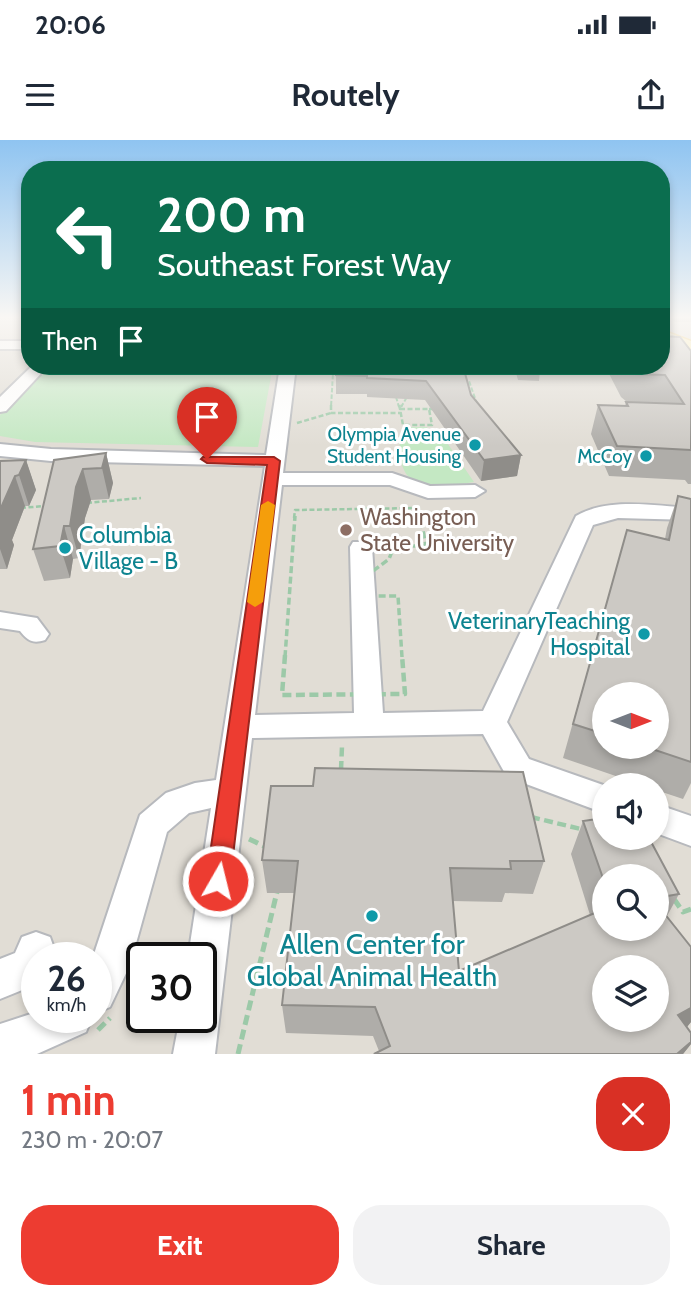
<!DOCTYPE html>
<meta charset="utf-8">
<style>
body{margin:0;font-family:Cabin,sans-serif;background:#f2f2f3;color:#1f2937;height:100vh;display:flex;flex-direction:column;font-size:26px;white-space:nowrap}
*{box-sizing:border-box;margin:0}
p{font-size:23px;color:#747a83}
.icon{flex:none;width:38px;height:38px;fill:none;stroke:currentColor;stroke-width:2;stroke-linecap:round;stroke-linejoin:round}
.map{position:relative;height:914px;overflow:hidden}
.drawer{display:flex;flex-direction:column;background:#fff;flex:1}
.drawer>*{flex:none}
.hud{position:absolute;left:21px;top:21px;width:649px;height:214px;border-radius:28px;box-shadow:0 4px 10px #0003;background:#0b6e4f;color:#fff;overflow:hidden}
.needle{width:46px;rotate:90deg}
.buttons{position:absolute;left:592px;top:542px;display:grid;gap:14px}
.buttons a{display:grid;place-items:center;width:77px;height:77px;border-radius:50%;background:#fff;box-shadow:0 4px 10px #0003;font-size:35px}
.speed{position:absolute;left:21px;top:802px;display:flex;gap:14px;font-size:35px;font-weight:700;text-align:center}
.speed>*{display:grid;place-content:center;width:91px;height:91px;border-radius:50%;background:#fff;box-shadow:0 4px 10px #0003;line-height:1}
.speed small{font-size:18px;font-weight:400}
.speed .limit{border:4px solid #111;border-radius:10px;background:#fff;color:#111}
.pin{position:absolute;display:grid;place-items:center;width:60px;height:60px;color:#fff;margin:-72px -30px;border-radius:50% 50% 50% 0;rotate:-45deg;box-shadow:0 0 7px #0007}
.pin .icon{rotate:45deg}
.me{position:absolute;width:77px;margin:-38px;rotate:8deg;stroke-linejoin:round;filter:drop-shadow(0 0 5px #0008)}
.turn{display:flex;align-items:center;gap:24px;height:147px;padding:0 21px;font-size:32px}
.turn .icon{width:91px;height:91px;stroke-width:2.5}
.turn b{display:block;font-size:49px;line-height:60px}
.then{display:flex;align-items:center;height:66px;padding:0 21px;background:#0003;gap:14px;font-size:26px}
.round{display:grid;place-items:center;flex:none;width:74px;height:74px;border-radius:28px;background:#f2f2f3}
.overview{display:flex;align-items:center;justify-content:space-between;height:119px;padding:0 21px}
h1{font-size:42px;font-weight:800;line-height:52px;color:#ed3c31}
.action{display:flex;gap:14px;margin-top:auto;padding:14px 21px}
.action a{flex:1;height:80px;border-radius:28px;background:#ed3c31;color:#fff;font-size:28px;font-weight:800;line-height:80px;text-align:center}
.action a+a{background:#f2f2f3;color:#1f2937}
.status{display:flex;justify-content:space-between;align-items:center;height:49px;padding:0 35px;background:#fff;direction:ltr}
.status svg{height:19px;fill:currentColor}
header{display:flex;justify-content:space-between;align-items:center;height:91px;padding:0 21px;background:#fff;font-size:32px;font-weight:800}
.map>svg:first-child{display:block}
</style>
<div class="status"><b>20:06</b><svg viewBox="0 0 49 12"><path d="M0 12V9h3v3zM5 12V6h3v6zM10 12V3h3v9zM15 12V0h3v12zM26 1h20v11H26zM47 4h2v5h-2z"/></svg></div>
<header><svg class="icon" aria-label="menu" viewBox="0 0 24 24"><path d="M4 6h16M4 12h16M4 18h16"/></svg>Routely<svg class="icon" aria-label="share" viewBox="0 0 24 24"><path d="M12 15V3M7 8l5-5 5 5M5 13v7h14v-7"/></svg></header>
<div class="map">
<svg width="691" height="914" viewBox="0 0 691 914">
<rect width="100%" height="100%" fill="#f1eee7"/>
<path fill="#e1ddd5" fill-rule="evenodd" d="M 0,178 L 30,178 L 30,226 L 662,226 L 662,178 L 691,178 L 691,914 L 0,914 ZM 604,555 L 656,555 L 656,607 L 604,607 ZM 604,646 L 656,646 L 656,698 L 604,698 ZM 604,737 L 656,737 L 656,789 L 604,789 ZM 37,817 L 96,817 L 96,877 L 37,877 ZM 142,817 L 201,817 L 201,877 L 142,877 ZM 604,828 L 656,828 L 656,880 L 604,880 Z"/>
<path fill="#c4e8c3" d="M 47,226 L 273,226 L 258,307 L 35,302 L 0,296 L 0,275 Z
M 409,287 L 427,287 L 428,292 L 439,291 L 474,342 C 455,345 414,353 404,330 C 399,321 400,306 399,296 L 410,294 Z"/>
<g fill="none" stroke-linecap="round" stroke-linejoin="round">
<defs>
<path id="minor" d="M 0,201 L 30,201 L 30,209 L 0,209 Z
M 32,226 L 48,226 L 6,271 L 0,272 L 0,257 Z
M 280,226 L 296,226 L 283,333 L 392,333 L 430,346 L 475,345 L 485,351 L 475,357 L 428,358 L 390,345 L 282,345 L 255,575 L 354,573 L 350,407 L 353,402 L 369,402 L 372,407 L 383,573 L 483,571 L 576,376 C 609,357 655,366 691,368 L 691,380 L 618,378 L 593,385 L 507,582 L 529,619 L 606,646 L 604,673 L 507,637 L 483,594 L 252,598 L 215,914 L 173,914 L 180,877 L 201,877 L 201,817 L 188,817 L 211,668 L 189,673 L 167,692 L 130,825 L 110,867 L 96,873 L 96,817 L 93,817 L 140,675 L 166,653 L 195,643 L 216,640 L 265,326 L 51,321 L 0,316 L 0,304 L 51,309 L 266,315 Z
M 0,472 L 37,478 L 49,494 L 45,500 C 33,504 28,501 20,491 L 0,488 Z
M 656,664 L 691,676 L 691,706 L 656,693 Z
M 36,792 L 50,797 L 55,811 L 53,817 L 37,817 L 37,844 L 0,859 L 0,819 L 15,813 L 22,797 Z
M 37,872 L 37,877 L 92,877 L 86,892 L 37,914 L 0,914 L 0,884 Z"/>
<path id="major" d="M 662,190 L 691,201 L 691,212 L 662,201 Z"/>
</defs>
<use href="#minor" stroke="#b7b9bd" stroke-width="4"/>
<use href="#major" stroke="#f4c75c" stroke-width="3"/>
<path stroke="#9cc9a8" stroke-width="2" stroke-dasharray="4.5 2" stroke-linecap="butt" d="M 317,226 L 316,233 L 333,233 L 331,267
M 463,240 L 469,241 L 477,264
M 396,257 L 399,267
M 401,267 L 407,257"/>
<path stroke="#9cc9a8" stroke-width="2.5" stroke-dasharray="5 2.5" stroke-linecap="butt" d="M 331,265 L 331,273 L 401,273
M 399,265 L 400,269 L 402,265
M 400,269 L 429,269 L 432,285 L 403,285 Z
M 429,269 L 435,269
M 297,283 L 331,273
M 87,363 L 141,358
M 21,368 L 44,366
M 294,378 L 295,370 L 419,368 L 421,378"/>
<path stroke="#9cc9a8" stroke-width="3.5" stroke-dasharray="7 3.5" stroke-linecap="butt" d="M 285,517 L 295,376
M 402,517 L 398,456 L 371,456 L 369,434 L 389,419 L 394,406 L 426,406 L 420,376"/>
<path stroke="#9cc9a8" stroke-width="4.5" stroke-dasharray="9 4.5" stroke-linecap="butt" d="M 285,515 L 282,555 L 405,554 L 402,515
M 341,630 L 342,606
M 531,677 L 585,690"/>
<path stroke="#9cc9a8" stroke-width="5" stroke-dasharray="10 5" stroke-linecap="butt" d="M 249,699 L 268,708
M 674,759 L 683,772 L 691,769
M 98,890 L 110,878
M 238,914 L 277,752"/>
<use href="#minor" fill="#fff" fill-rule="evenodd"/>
<use href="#major" fill="#fff0ae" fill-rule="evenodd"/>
</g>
<path fill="#afada9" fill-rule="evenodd" d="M 671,178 L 691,178 L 691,182 L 675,182 Z
M 691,211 L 691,344 L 688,344 L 685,340 L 609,336 L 591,294 L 598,265 L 625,266 L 626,262 L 657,263 L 627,262 L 621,257 L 605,226 L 662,226 Z
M 325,226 L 463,226 L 471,255 L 521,315 L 517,336 L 481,341 L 425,260 L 367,257 L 367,254 L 336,254 L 336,231 L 325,231 Z
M 514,226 L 539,226 L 540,231 L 539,241 L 518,240 Z
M 106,313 L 113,343 L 109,359 L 91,360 L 85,378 L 79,418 L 73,419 L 70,438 L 44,441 L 33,409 L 54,320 Z
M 26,320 L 36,350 L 29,366 L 25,366 L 12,400 L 14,405 L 7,429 L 0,429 L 0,321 Z
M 678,356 L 691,359 L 691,643 L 683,659 L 656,650 L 656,646 L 645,646 L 563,618 L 627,390 L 665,399 L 667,388 ZM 604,555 L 656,607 L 604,607 Z
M 315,628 L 523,632 L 544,721 L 533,754 L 505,753 L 502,762 L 452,761 L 459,831 L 590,775 L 571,714 L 583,681 L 604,678 L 604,698 L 649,698 L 679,754 L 667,776 L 691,807 L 691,882 L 687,887 L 691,893 L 691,904 L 683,914 L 373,914 L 379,911 L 373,896 L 286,893 L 282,865 L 294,753 L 267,753 L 262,720 L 271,646 L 313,646 ZM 604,737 L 656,737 L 656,789 L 604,789 ZM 604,828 L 656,828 L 656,880 L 604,880 Z"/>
<path fill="#8f8d89" d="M 106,313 L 113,343 L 109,359 L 102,328 Z
M 521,315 L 517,336 L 481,341 L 484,320 Z
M 26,320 L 36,350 L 29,366 L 19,335 Z
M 83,329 L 91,360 L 85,378 L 79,418 L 70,386 L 76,347 Z
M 15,336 L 25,366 L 12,400 L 14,405 L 7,429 L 0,409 L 0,370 Z
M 64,386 L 73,419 L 70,438 L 60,406 Z
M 691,868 L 691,882 L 686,888 L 678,875 Z
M 691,902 L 691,904 L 683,914 L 677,914 Z"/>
<path fill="#ccc9c4" stroke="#8f8d89" stroke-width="2" fill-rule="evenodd" d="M 662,196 L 680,197 L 691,211 L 691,310 L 617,306 L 598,265 L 628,266 L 626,262 L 684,264 L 665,235 L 634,234 L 628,230 L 626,226 L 662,226 Z
M 336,226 L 463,226 L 471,255 L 521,315 L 484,320 L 426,241 L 367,238 L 367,236 L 336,235 Z
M 518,226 L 539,226 L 540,231 L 520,230 Z
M 106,313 L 102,328 L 83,329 L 76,347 L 70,386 L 64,386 L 60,406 L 33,409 L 54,320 Z
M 26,320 L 19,335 L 15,336 L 0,370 L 0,321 Z
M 678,356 L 691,359 L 691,622 L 646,607 L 656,607 L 656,555 L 604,555 L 604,594 L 573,584 L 627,390 L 669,400 Z
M 315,628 L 523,632 L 544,721 L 510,721 L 511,729 L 450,728 L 459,831 L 604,769 L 604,789 L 656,789 L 656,763 L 691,807 L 691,868 L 678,875 L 691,893 L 691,902 L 677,914 L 374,914 L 390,906 L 375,867 L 282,865 L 298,721 L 262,720 L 271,646 L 313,646 ZM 604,828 L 656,828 L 656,880 L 604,880 Z
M 604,678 L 604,698 L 649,698 L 679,754 L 656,758 L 656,737 L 604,737 L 604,741 L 583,681 Z"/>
<linearGradient id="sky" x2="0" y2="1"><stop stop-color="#8fc4f1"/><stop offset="0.58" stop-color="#f9f7f4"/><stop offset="1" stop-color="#f9f7f4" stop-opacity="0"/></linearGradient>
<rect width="691" height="306" fill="url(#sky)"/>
<path fill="#ed3c31" stroke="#9a2720" stroke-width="2" d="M 203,317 L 274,317 L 280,321 L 230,741 L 226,748 L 218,752 L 210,748 L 206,741 L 267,325 L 207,323 L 201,319 Z"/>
<path fill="#f59e0b" d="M 268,361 L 275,365 L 263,462 L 255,467 L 247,462 L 261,365 Z"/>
<g fill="#0f9aa8" stroke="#fff" stroke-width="2.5">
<circle cx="475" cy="305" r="7"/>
<circle cx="646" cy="316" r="7"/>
<circle cx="65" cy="408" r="7"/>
<circle cx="644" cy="494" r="7"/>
<circle cx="372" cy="776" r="7"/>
</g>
<circle fill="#8d6e63" stroke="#fff" stroke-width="2.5" cx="346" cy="390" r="7"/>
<g text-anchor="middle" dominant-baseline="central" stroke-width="6" stroke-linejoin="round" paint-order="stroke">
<g font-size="19" fill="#0d838f" stroke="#fff" text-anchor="end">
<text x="461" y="294">Olympia Avenue<tspan x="461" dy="22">Student Housing</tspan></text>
<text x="632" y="316">McCoy</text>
</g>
<g font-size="23" fill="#785e54" stroke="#fff" text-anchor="start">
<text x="360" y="377">Washington<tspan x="360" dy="26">State University</tspan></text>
</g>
<g font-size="23" fill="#0d838f" stroke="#fff" text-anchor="start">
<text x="79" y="395">Columbia<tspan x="79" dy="26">Village - B</tspan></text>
<text x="630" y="481" text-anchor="end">VeterinaryTeaching<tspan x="630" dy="26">Hospital</tspan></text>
</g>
<g font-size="28" fill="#0d838f" stroke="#fff">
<text x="372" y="804">Allen Center for<tspan x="372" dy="32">Global Animal Health</tspan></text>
</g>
</g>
</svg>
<div class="buttons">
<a><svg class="needle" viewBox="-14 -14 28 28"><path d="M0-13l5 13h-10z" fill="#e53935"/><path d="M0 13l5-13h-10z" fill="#747a83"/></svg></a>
<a><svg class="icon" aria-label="sound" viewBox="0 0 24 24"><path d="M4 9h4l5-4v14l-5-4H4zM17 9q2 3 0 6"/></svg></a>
<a><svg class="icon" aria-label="search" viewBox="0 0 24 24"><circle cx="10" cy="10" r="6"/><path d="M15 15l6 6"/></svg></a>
<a><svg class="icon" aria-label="layers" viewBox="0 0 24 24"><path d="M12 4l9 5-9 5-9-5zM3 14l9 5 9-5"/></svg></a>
</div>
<div class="speed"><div>26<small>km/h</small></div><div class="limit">30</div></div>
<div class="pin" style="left:207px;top:319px;background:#d93025"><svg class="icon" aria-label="arrive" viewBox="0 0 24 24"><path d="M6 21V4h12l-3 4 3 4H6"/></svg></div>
<svg class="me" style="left:218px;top:741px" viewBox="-20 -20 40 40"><circle r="17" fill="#ed3c31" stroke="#fff" stroke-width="3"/><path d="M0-11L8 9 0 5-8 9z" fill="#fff"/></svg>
<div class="hud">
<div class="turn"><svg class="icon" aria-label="left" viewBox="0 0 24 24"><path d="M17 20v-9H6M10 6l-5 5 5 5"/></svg><div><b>200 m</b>Southeast Forest Way</div></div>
<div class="then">Then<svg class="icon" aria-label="arrive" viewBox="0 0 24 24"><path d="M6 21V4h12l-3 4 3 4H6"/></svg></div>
</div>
</div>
<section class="drawer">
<div class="overview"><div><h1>1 min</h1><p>230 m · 20:07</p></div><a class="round" style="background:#d93025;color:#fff"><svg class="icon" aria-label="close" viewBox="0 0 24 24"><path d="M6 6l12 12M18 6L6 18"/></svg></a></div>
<div class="action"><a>Exit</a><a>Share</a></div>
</section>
